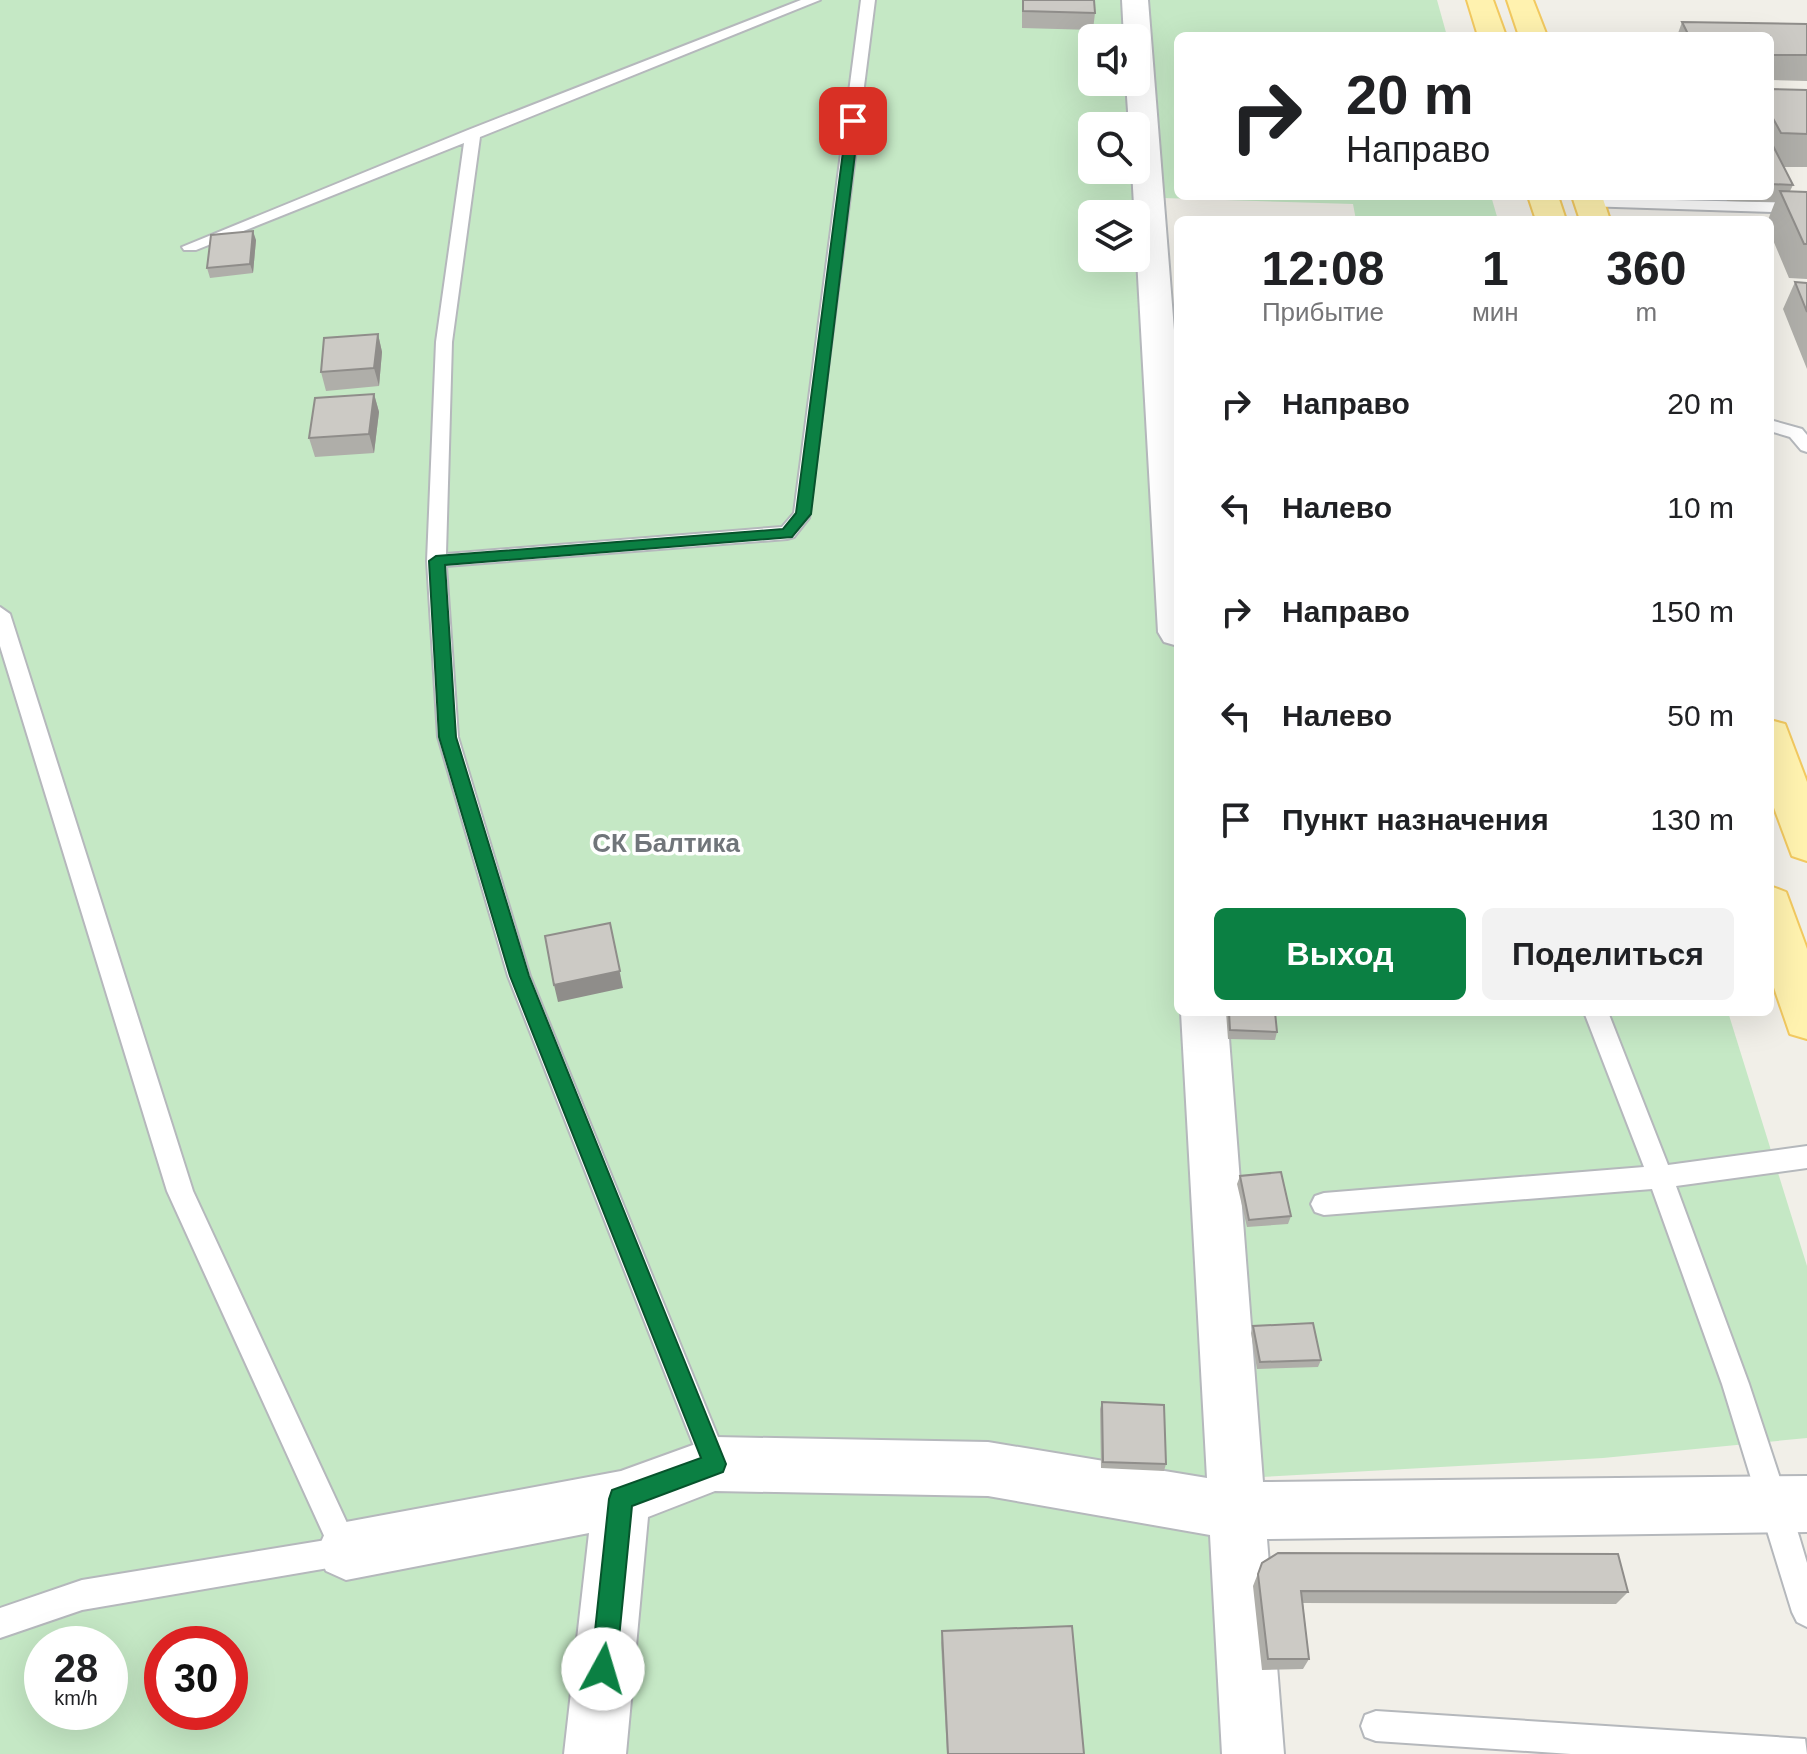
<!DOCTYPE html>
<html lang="ru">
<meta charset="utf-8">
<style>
body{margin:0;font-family:Helvetica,sans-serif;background:#f2f2f2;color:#202124;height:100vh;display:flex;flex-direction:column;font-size:30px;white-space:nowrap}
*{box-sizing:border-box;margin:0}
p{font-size:26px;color:#757577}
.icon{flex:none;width:44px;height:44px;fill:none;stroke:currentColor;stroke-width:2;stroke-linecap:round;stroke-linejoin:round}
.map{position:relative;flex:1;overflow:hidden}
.sheet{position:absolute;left:1174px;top:216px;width:600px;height:800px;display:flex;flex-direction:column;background:#fff;border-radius:12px;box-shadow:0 8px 32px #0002}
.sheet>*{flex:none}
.guide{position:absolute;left:1174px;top:32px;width:600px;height:168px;border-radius:12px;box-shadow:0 8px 32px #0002;background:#fff;color:#202124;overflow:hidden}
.fabs{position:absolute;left:1078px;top:24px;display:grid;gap:16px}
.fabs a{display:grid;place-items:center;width:72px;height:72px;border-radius:12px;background:#fff;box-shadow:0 8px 32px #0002;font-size:40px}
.speed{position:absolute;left:24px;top:1626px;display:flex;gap:16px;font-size:40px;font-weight:700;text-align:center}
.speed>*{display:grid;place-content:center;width:104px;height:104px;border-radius:50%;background:#fff;box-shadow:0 8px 32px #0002;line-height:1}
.speed small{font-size:20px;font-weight:400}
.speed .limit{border:12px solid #d22;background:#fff;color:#111}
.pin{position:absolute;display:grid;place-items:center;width:68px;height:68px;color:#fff;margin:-34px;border-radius:16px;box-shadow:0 4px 12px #0006}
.me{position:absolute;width:88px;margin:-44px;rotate:6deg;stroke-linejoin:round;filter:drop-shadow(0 0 6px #0008)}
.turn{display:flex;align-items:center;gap:28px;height:168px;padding:0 40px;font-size:36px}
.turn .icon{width:104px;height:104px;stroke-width:2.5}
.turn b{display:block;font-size:56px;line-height:68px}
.eta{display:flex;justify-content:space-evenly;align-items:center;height:136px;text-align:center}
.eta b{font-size:48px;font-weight:600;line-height:56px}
.primary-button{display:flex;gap:16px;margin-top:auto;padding:16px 40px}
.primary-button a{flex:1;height:92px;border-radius:12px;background:#0b8043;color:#fff;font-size:32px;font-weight:600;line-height:92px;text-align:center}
.primary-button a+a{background:#f2f2f2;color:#202124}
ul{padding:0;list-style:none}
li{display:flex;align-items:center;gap:24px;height:104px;padding:0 40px}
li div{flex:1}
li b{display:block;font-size:30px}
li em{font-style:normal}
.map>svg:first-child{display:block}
</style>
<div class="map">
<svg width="1807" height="1754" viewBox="0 0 1807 1754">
<rect width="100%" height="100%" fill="#f1efe8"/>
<path fill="#c5e8c5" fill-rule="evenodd" d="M 0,0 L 1437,0 L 1447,36 L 1178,36 L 1178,196 L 1491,196 L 1498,220 L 1356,220 L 1353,204 L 1163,198 L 1178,429 L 1178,1012 L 1728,1012 L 1807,1266 L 1807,1438 L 1603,1458 L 1261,1477 L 1277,1754 L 0,1754 ZM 1092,38 L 1136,38 L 1136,82 L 1092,82 ZM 1092,126 L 1136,126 L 1136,170 L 1092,170 ZM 1092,214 L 1136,214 L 1136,258 L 1092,258 ZM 42,1644 L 110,1644 L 110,1712 L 42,1712 ZM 162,1644 L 230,1644 L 230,1712 L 162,1712 Z"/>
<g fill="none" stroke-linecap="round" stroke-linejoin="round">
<defs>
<path id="service" d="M 801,0 L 820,0 L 480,137 L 452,342 L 446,554 L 782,527 L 794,513 L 861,0 L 875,0 L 809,518 L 794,537 L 787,539 L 446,566 L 458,737 L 530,976 L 729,1464 L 725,1474 L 715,1478 L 705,1474 L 701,1464 L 508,976 L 438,737 L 427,561 L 436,342 L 464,143 L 196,250 L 184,250 L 182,247 L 468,130 Z
M 1589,198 L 1807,203 L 1807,213 L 1584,206 L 1581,203 Z
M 1770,420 L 1802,429 L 1807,435 L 1807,452 L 1801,450 L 1790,437 L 1770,431 Z
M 0,607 L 10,614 L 193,1191 L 360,1551 L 356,1561 L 346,1565 L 82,1610 L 0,1638 L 0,1608 L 82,1580 L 326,1540 L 167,1191 L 0,646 Z
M 1584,1012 L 1608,1012 L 1668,1165 L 1807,1146 L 1807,1168 L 1676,1186 L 1749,1384 L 1799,1536 L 1807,1563 L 1807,1627 L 1797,1622 L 1792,1612 L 1722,1384 L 1652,1189 L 1324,1215 L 1315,1212 L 1311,1204 L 1315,1196 L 1324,1193 L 1644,1167 Z
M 1376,1711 L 1805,1739 L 1807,1754 L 1571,1754 L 1376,1741 L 1365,1737 L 1361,1726 L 1365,1715 Z"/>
<path id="minor" d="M 1122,0 L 1148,0 L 1178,381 L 1178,646 L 1164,642 L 1158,632 L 1132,170 L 1136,170 L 1136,126 L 1129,126 L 1126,82 L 1136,82 L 1136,38 L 1124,38 Z
M 1181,1012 L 1227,1012 L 1263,1482 L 1807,1476 L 1807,1532 L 1267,1539 L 1284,1754 L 1222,1754 L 1210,1535 L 988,1496 L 715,1491 L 648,1517 L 626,1754 L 564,1754 L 589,1533 L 346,1580 L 326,1571 L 317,1551 L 326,1531 L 346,1522 L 621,1471 L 715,1437 L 988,1442 L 1207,1478 Z"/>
<path id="primary" d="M 1467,0 L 1493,0 L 1506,36 L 1478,36 Z
M 1507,0 L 1533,0 L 1547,36 L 1519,36 Z
M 1528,196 L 1558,196 L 1566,220 L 1536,220 Z
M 1572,196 L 1602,196 L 1610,220 L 1580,220 Z
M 1770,720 L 1785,724 L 1807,782 L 1807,861 L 1792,856 L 1770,797 Z
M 1770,886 L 1786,892 L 1807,949 L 1807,1039 L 1790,1034 L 1770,976 Z"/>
</defs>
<use href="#service" stroke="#b5b8bc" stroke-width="4"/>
<use href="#minor" stroke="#b5b8bc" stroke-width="4"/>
<use href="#primary" stroke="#f2c960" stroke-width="4"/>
<use href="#service" fill="#fff" fill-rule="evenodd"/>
<use href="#minor" fill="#fff" fill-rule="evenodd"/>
<use href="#primary" fill="#fff2af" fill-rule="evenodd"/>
</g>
<path fill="#afaea9" d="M 1022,0 L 1095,13 L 1093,30 L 1022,28 Z
M 1682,22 L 1807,24 L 1807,81 L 1770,80 L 1770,36 L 1677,36 Z
M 1770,89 L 1807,90 L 1807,167 L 1783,167 L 1793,185 L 1790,191 L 1807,192 L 1807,279 L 1789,278 L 1770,233 L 1770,220 L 1768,220 L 1775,202 L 1727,201 L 1725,196 L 1770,196 Z
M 256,240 L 253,273 L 210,278 L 207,268 Z
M 1795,282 L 1807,283 L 1807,369 L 1783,309 Z
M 378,334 L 382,352 L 379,386 L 326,391 L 321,372 Z
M 374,394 L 379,412 L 374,453 L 315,457 L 309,438 Z
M 1226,1012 L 1275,1012 L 1277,1032 L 1275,1040 L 1228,1039 Z
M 1240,1176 L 1291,1216 L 1288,1224 L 1247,1227 L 1237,1184 Z
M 1253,1326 L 1321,1360 L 1318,1367 L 1257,1369 L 1251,1333 Z
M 1102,1402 L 1166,1464 L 1164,1471 L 1101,1468 L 1100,1409 Z
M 1262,1563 L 1628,1592 L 1616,1604 L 1303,1603 L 1309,1659 L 1303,1669 L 1262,1670 L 1253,1586 Z
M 942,1631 L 1084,1754 L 947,1754 L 941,1643 Z"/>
<path fill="#8f8d8a" d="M 253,231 L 256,240 L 253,273 L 250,264 Z
M 378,334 L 382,352 L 379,386 L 374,368 Z
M 374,394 L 379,412 L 374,453 L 369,434 Z
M 610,923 L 623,988 L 558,1002 L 554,985 Z"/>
<path fill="#cccac5" stroke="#8f8d8a" stroke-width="2" d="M 1023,0 L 1094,0 L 1095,13 L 1023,11 Z
M 1682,22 L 1807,24 L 1807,55 L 1770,55 L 1770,36 L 1689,36 Z
M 1770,89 L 1807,90 L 1807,134 L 1781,133 L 1770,113 Z
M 1770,140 L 1793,185 L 1770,184 Z
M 1780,191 L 1807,192 L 1807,244 L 1804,244 Z
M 1099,212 L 1131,213 L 1131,214 L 1099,214 Z
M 253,231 L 250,264 L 207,268 L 211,235 Z
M 1795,282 L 1807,283 L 1807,312 Z
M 378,334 L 374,368 L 321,372 L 324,338 Z
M 374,394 L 369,434 L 309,438 L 315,398 Z
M 610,923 L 620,971 L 554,985 L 545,936 Z
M 1229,1012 L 1275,1012 L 1277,1032 L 1230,1030 Z
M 1281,1172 L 1291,1216 L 1249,1220 L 1240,1176 Z
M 1313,1323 L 1321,1360 L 1260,1362 L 1253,1326 Z
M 1102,1402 L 1164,1405 L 1166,1464 L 1103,1462 Z
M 1278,1553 L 1618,1554 L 1628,1592 L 1301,1591 L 1309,1659 L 1268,1659 L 1258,1574 L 1262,1563 Z
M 1072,1626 L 1084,1754 L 948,1754 L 942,1631 Z"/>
<path fill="#0b8043" stroke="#07532c" stroke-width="2" d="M 853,117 L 859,121 L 811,514 L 792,537 L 445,565 L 456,737 L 529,976 L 726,1464 L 723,1472 L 632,1506 L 616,1669 L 612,1678 L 603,1681 L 594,1678 L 591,1669 L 609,1499 L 612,1490 L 701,1458 L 510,976 L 439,737 L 429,561 L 436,556 L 783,529 L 796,513 L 847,121 Z"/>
<g text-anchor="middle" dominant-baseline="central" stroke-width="7" stroke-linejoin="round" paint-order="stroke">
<g font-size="26" font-weight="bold" fill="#70757a" stroke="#fff">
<text x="666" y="843">СК Балтика</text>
</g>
</g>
</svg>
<div class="fabs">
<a><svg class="icon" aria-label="sound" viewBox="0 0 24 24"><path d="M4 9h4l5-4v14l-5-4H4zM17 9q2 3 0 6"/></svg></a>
<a><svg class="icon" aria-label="search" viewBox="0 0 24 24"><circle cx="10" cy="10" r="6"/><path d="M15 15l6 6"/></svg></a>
<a><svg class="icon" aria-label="layers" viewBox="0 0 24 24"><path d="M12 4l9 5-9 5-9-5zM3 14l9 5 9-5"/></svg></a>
</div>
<div class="speed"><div>28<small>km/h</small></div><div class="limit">30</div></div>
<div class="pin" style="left:853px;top:121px;background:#d93025"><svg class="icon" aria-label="arrive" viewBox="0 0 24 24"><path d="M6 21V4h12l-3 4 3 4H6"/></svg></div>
<svg class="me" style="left:603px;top:1669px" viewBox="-20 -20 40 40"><circle r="19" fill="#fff"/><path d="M0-13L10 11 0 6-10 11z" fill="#0b8043"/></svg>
<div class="guide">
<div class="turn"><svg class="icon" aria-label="right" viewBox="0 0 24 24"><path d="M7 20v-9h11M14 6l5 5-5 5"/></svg><div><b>20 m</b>Направо</div></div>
</div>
<section class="sheet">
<div class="eta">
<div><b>12:08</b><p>Прибытие</p></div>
<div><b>1</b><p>мин</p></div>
<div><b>360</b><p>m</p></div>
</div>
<ul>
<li><svg class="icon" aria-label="right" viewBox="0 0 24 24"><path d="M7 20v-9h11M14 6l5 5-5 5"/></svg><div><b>Направо</b></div><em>20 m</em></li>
<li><svg class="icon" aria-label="left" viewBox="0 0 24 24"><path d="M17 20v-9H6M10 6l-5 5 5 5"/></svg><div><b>Налево</b></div><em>10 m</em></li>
<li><svg class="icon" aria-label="right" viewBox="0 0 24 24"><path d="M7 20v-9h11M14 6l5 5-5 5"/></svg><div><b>Направо</b></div><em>150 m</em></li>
<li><svg class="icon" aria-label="left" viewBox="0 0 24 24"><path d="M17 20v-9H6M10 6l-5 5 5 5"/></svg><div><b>Налево</b></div><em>50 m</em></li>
<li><svg class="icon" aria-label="arrive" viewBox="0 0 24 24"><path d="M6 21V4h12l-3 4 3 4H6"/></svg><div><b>Пункт назначения</b></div><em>130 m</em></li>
</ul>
<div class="primary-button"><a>Выход</a><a>Поделиться</a></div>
</section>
</div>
